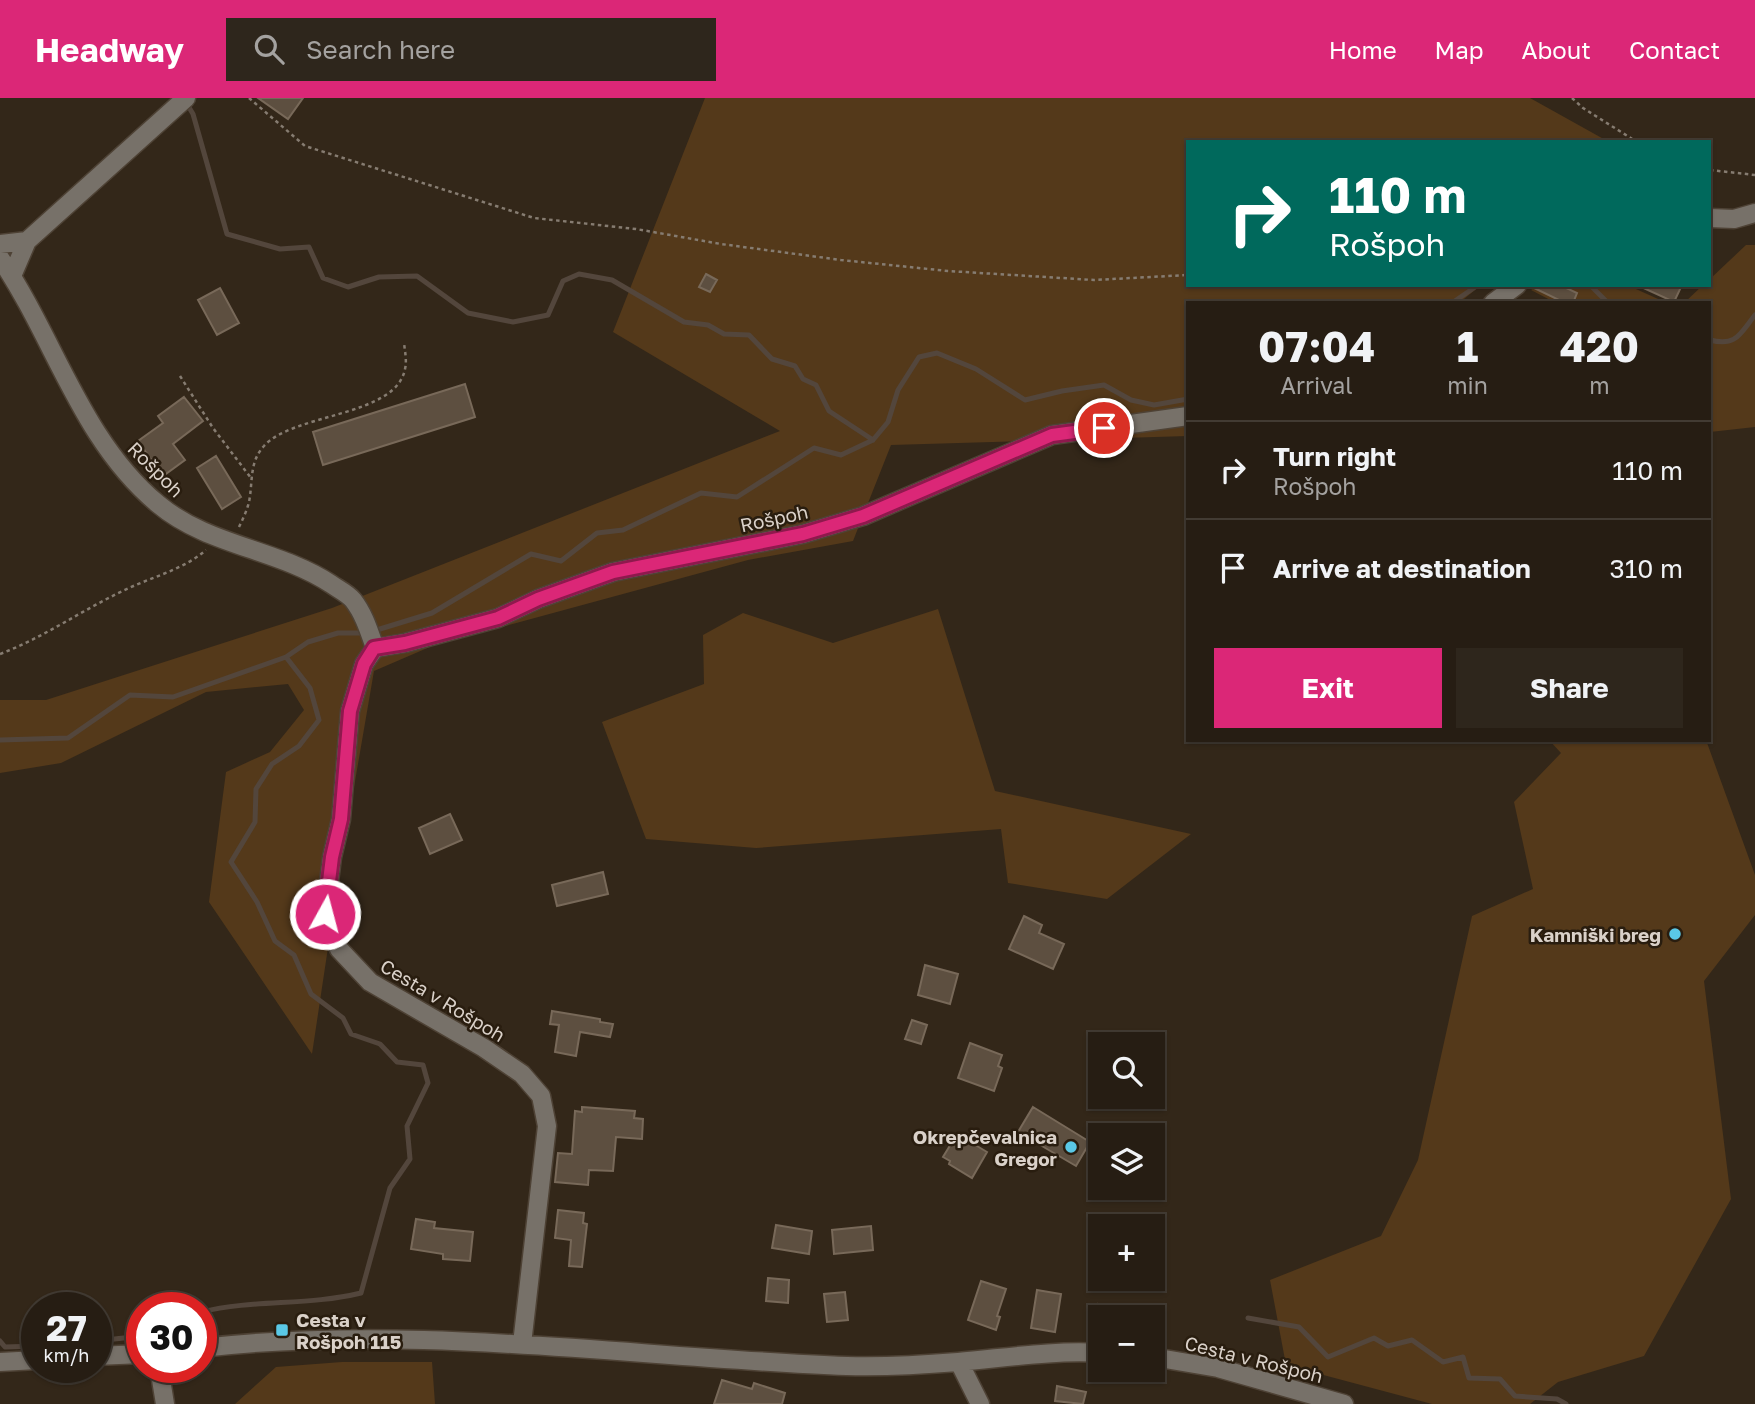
<!DOCTYPE html>
<meta charset="utf-8">
<style>
body{margin:0;font-family:"Golos Text",sans-serif;background:#2e261c;color:#f1f3f6;height:100vh;display:flex;flex-direction:column;font-size:26px;white-space:nowrap}
*{box-sizing:border-box;margin:0}
p{font-size:23px;color:#a4a2a0}
.icon{flex:none;width:38px;height:38px;fill:none;stroke:currentColor;stroke-width:2;stroke-linecap:round;stroke-linejoin:round}
.map{position:relative;flex:1;overflow:hidden}
.panel{position:absolute;left:1186px;top:203px;width:525px;height:441px;display:flex;flex-direction:column;background:#261d13;border-radius:0px;box-shadow:0 2px 5px #0004,0 0 0 2px #423b33}
.panel>*{flex:none}
.hud{position:absolute;left:1186px;top:42px;width:525px;height:147px;border-radius:0px;box-shadow:0 2px 5px #0004,0 0 0 2px #423b33;background:#00695c;color:#fff;overflow:hidden}
.buttons{position:absolute;left:1088px;top:934px;display:grid;gap:14px}
.buttons a{display:grid;place-items:center;width:77px;height:77px;border-radius:0px;background:#261d13;box-shadow:0 2px 5px #0004,0 0 0 2px #423b33;font-size:35px}
.speed{position:absolute;left:21px;top:1194px;display:flex;gap:14px;font-size:35px;font-weight:700;text-align:center}
.speed>*{display:grid;place-content:center;width:91px;height:91px;border-radius:50%;background:#261d13;box-shadow:0 2px 5px #0004,0 0 0 2px #423b33;line-height:1}
.speed small{font-size:18px;font-weight:400}
.speed .limit{border:10px solid #d22;background:#fff;color:#111}
.pin{position:absolute;display:grid;place-items:center;width:60px;height:60px;color:#fff;margin:-30px;border:4px solid #fff;border-radius:50%;box-shadow:0 2px 7px #0007}
.me{position:absolute;width:77px;margin:-38px;rotate:7deg;stroke-linejoin:round;filter:drop-shadow(0 0 5px #0008)}
.turn{display:flex;align-items:center;gap:24px;height:147px;padding:0 28px;font-size:32px}
.turn .icon{width:91px;height:91px;stroke-width:2.5}
.turn b{display:block;font-size:49px;line-height:60px}
.eta{display:flex;justify-content:space-evenly;align-items:center;height:119px;text-align:center}
.eta b{font-size:42px;font-weight:700;line-height:49px}
.primary-button{display:flex;gap:14px;margin-top:auto;padding:14px 28px}
.primary-button a{flex:1;height:80px;border-radius:0px;background:#db2777;color:#fff;font-size:28px;font-weight:700;line-height:80px;text-align:center}
.primary-button a+a{background:#2e261c;color:#f1f3f6}
ul{padding:0;list-style:none}
li{display:flex;align-items:center;gap:21px;height:98px;padding:0 28px;border-top:2px solid #423b33}
li div{flex:1}
li b{display:block;font-size:26px}
li em{font-style:normal}
header{display:flex;align-items:center;gap:42px;box-sizing:border-box;height:98px;padding:0 35px;background:#db2777;color:#fff}
header strong{font-size:33px}
nav{display:flex;gap:38px;margin-inline-start:auto;font-size:24px}
.search{width:490px;height:63px;background:#2e261c;display:flex;align-items:center;gap:18px;box-sizing:border-box;padding:0 24px;border-radius:0px;color:#a4a2a0;font-size:26px}
.map>svg:first-child{display:block}
</style>
<header>
<strong>Headway</strong>
<div class="search"><svg class="icon" aria-label="search" viewBox="0 0 24 24"><circle cx="10" cy="10" r="6"/><path d="M15 15l6 6"/></svg>Search here</div>
<nav><a>Home</a><a>Map</a><a>About</a><a>Contact</a></nav>
</header>
<div class="map">
<svg width="1755" height="1306" viewBox="0 0 1755 1306">
<rect width="100%" height="100%" fill="#332719"/>
<path fill="#54391a" d="M 705,0 L 1530,0 L 1609,44 L 1188,44 L 1188,187 L 1481,187 L 1459,205 L 1188,205 L 1188,338 L 891,347 L 853,443 L 748,462 L 432,548 L 374,573 L 348,724 L 337,762 L 329,843 L 312,956 L 209,804 L 226,674 L 270,654 L 304,612 L 288,586 L 206,594 L 61,665 L 0,675 L 0,602 L 46,602 L 332,510 L 780,333 L 613,234 Z
M 1746,147 L 1755,147 L 1755,329 L 1710,334 L 1710,205 L 1684,205 L 1703,187 L 1710,187 L 1710,181 Z
M 1538,187 L 1627,187 L 1667,205 L 1556,205 L 1531,192 Z
M 938,511 L 995,693 L 1191,736 L 1107,801 L 1008,785 L 1001,731 L 756,750 L 646,741 L 602,624 L 704,586 L 703,537 L 743,515 L 833,545 Z
M 1549,642 L 1706,642 L 1755,777 L 1755,817 L 1704,883 L 1731,1101 L 1644,1258 L 1558,1284 L 1530,1306 L 1432,1306 L 1286,1267 L 1270,1182 L 1381,1138 L 1418,1062 L 1472,818 L 1533,791 L 1514,704 L 1561,655 Z
M 342,1264 L 432,1264 L 435,1306 L 235,1306 L 276,1269 Z"/>
<g fill="none" stroke-linecap="round" stroke-linejoin="round">
<path stroke="#53463c" stroke-width="5" d="M 187,6 L 193,16 L 227,136 L 280,151 L 309,149 L 323,180 L 348,189 L 379,179 L 417,178 L 468,215 L 513,224 L 548,217 L 563,183 L 579,176 L 612,182 L 684,224 L 708,227 L 724,236 L 749,237 L 772,261 L 795,268 L 803,281 L 816,287 L 829,313 L 873,342
M 1590,187 L 1608,205
M 1452,205 L 1478,187
M 1710,242 C 1736,249 1740,236 1755,217
M 0,642 L 68,640 L 130,597 L 173,599 L 286,559 L 308,544 L 338,535 L 367,535 L 432,515 L 531,456 L 561,463 L 597,435 L 623,432 L 701,395 L 737,399 L 814,350 L 841,357 L 873,342 L 888,324 L 898,292 L 919,259 L 937,255 L 976,271 L 1025,302 L 1062,293 L 1104,287 L 1131,302 L 1154,307 L 1188,301
M 201,1214 C 254,1201 308,1208 361,1195 L 390,1090 L 410,1061 L 407,1028 L 428,985 L 423,967 L 397,964 L 380,946 L 351,936 L 343,920 L 311,896 L 294,857 L 275,843 L 257,804 L 231,764 L 255,724 L 256,691 L 272,666 L 299,648 L 319,622 L 310,590 L 286,559
M 1248,1220 L 1299,1229 L 1328,1259 L 1374,1240 L 1388,1248 L 1412,1242 L 1443,1264 L 1463,1259 L 1469,1280 L 1500,1281 L 1515,1298 L 1557,1301 L 1566,1306
M 0,1243 L 5,1249 L 37,1248
M 96,1243 L 142,1238"/>
</g>
<path fill="#5d4f40" stroke="#786959" stroke-width="2" d="M 258,0 L 303,0 L 288,21 Z
M 706,176 L 717,182 L 710,194 L 699,189 Z
M 1528,187 L 1560,187 L 1577,195 L 1573,205 L 1565,205 Z
M 1637,187 L 1682,187 L 1674,204 Z
M 220,190 L 239,225 L 217,237 L 198,202 Z
M 465,286 L 475,319 L 323,367 L 313,334 Z
M 184,299 L 203,323 L 173,346 L 185,362 L 163,378 L 138,343 L 163,325 L 158,318 Z
M 216,358 L 241,399 L 222,411 L 197,370 Z
M 450,716 L 462,742 L 430,756 L 419,730 Z
M 603,774 L 608,796 L 557,808 L 552,787 Z
M 1024,818 L 1042,827 L 1039,835 L 1064,846 L 1053,871 L 1009,851 Z
M 925,867 L 958,876 L 950,906 L 918,897 Z
M 552,913 L 600,921 L 600,924 L 613,926 L 610,939 L 580,934 L 576,958 L 555,954 L 559,927 L 550,926 Z
M 912,922 L 927,927 L 921,946 L 905,941 Z
M 970,945 L 1002,957 L 998,968 L 1002,970 L 994,993 L 958,980 Z
M 582,1009 L 635,1013 L 634,1020 L 643,1021 L 642,1041 L 616,1039 L 613,1073 L 589,1072 L 588,1087 L 555,1084 L 558,1055 L 572,1056 L 575,1013 L 582,1014 Z
M 1033,1009 L 1090,1044 L 1076,1068 L 1018,1034 Z
M 957,1036 L 987,1054 L 972,1080 L 949,1066 L 950,1063 L 943,1059 Z
M 558,1112 L 584,1115 L 583,1125 L 587,1126 L 582,1169 L 569,1168 L 571,1142 L 555,1140 Z
M 416,1121 L 435,1124 L 434,1130 L 473,1134 L 470,1163 L 443,1161 L 443,1156 L 411,1151 Z
M 776,1127 L 812,1133 L 809,1156 L 772,1150 Z
M 871,1128 L 873,1152 L 834,1156 L 832,1132 Z
M 768,1180 L 789,1182 L 788,1205 L 766,1203 Z
M 981,1183 L 1006,1191 L 997,1218 L 1000,1219 L 996,1232 L 968,1222 Z
M 1037,1192 L 1061,1196 L 1055,1234 L 1031,1230 Z
M 845,1194 L 848,1222 L 827,1224 L 824,1196 Z
M 1098,1206 L 1138,1212 L 1138,1220 L 1095,1220 Z
M 722,1282 L 752,1291 L 754,1285 L 785,1295 L 782,1306 L 714,1306 Z
M 1057,1288 L 1086,1294 L 1083,1306 L 1055,1303 Z"/>
<g fill="none" stroke-linecap="round" stroke-linejoin="round">
<defs>
<path id="minor" d="M 1710,120 L 1734,121 L 1755,115
M 0,146 L 27,143
M 0,160 C 55,241 81,342 158,406 C 208,448 278,451 331,486 C 338,491 347,495 353,502 C 364,516 369,533 375,550
M 12,178 L 27,143 L 186,0
M 1493,205 L 1517,187
M 375,550 L 405,545 L 498,520 L 538,501 L 613,474 L 803,436 L 863,418 L 1052,337 L 1188,318
M 375,550 L 364,566 L 350,613 L 341,721 L 332,759 L 325,816 L 339,851 L 370,884 L 484,950 L 522,976 L 541,998 L 547,1028 L 522,1246
M 201,1250 C 416,1225 632,1260 847,1268 C 884,1269 921,1267 958,1264 C 1005,1260 1053,1252 1101,1255
M 96,1258 L 142,1256
M 1153,1259 L 1218,1270 L 1344,1306
M 0,1264 L 37,1262
M 959,1264 L 980,1306
M 159,1269 L 165,1306"/>
</defs>
<use href="#minor" stroke="#4e4235" stroke-width="21"/>
<path stroke="#867c71" stroke-width="2.5" stroke-dasharray="3.5 3.5" stroke-linecap="butt" d="M 249,0 L 305,48 L 534,120 L 636,131 L 721,146 L 841,162 L 948,173 L 1094,182 L 1188,177
M 1572,0 L 1583,10 L 1637,44
M 1710,72 L 1755,77
M 180,278 L 213,330 L 251,380
M 239,429 C 243,421 247,412 249,404 C 253,384 249,364 264,348 C 293,315 396,319 405,271 C 407,263 405,254 404,245
M 0,556 C 45,539 85,510 129,490 C 155,478 184,471 206,452"/>
<use href="#minor" stroke="#777169" stroke-width="18"/>
</g>
<g fill="none" stroke-linecap="round" stroke-linejoin="round">
<defs>
<path id="route" d="M 325,816 L 332,759 L 341,721 L 350,613 L 364,566 L 374,550 L 405,545 L 498,520 L 538,501 L 613,474 L 803,436 L 863,418 L 1052,337 L 1104,330"/>
</defs>
<use href="#route" stroke="#8e194d" stroke-width="18"/>
<use href="#route" stroke="#db2777" stroke-width="12"/>
</g>
<g fill="#5ac8e6" stroke="#291d0f" stroke-width="2.5">
<circle cx="1675" cy="836" r="7"/>
<circle cx="1071" cy="1049" r="7"/>
<rect x="275" y="1225" width="14" height="14" rx="3.5"/>
</g>
<g text-anchor="middle" dominant-baseline="central" stroke-width="5" stroke-linejoin="round" paint-order="stroke">
<g font-size="19" fill="#dad1c9" stroke="#291d0f">
<text transform="translate(156 371) rotate(45)">Rošpoh</text>
<text transform="translate(774 420) rotate(-12)">Rošpoh</text>
<text transform="translate(443 902) rotate(31)">Cesta v Rošpoh</text>
<text transform="translate(1254 1261) rotate(14)">Cesta v Rošpoh</text>
</g>
<g font-size="19" font-weight="bold" fill="#dad1c9" stroke="#291d0f" text-anchor="end">
<text x="1661" y="836">Kamniški breg</text>
<text x="1057" y="1038">Okrepčevalnica<tspan x="1057" dy="22">Gregor</tspan></text>
<text x="296" y="1221" text-anchor="start">Cesta v<tspan x="296" dy="22">Rošpoh 115</tspan></text>
</g>
</g>
</svg>
<div class="buttons">
<a><svg class="icon" aria-label="search" viewBox="0 0 24 24"><circle cx="10" cy="10" r="6"/><path d="M15 15l6 6"/></svg></a>
<a><svg class="icon" aria-label="layers" viewBox="0 0 24 24"><path d="M12 4l9 5-9 5-9-5zM3 14l9 5 9-5"/></svg></a>
<a>+</a>
<a>−</a>
</div>
<div class="speed"><div>27<small>km/h</small></div><div class="limit">30</div></div>
<div class="pin" style="left:1104px;top:330px;background:#d93025"><svg class="icon" aria-label="arrive" viewBox="0 0 24 24"><path d="M6 21V4h12l-3 4 3 4H6"/></svg></div>
<svg class="me" style="left:325px;top:816px" viewBox="-20 -20 40 40"><circle r="17" fill="#db2777" stroke="#fff" stroke-width="3"/><path d="M0-11L8 9 0 5-8 9z" fill="#fff"/></svg>
<div class="hud">
<div class="turn"><svg class="icon" aria-label="right" viewBox="0 0 24 24"><path d="M7 20v-9h11M14 6l5 5-5 5"/></svg><div><b>110 m</b>Rošpoh</div></div>
</div>
<section class="panel">
<div class="eta">
<div><b>07:04</b><p>Arrival</p></div>
<div><b>1</b><p>min</p></div>
<div><b>420</b><p>m</p></div>
</div>
<ul>
<li><svg class="icon" aria-label="right" viewBox="0 0 24 24"><path d="M7 20v-9h11M14 6l5 5-5 5"/></svg><div><b>Turn right</b><p>Rošpoh</p></div><em>110 m</em></li>
<li><svg class="icon" aria-label="arrive" viewBox="0 0 24 24"><path d="M6 21V4h12l-3 4 3 4H6"/></svg><div><b>Arrive at destination</b></div><em>310 m</em></li>
</ul>
<div class="primary-button"><a>Exit</a><a>Share</a></div>
</section>
</div>
